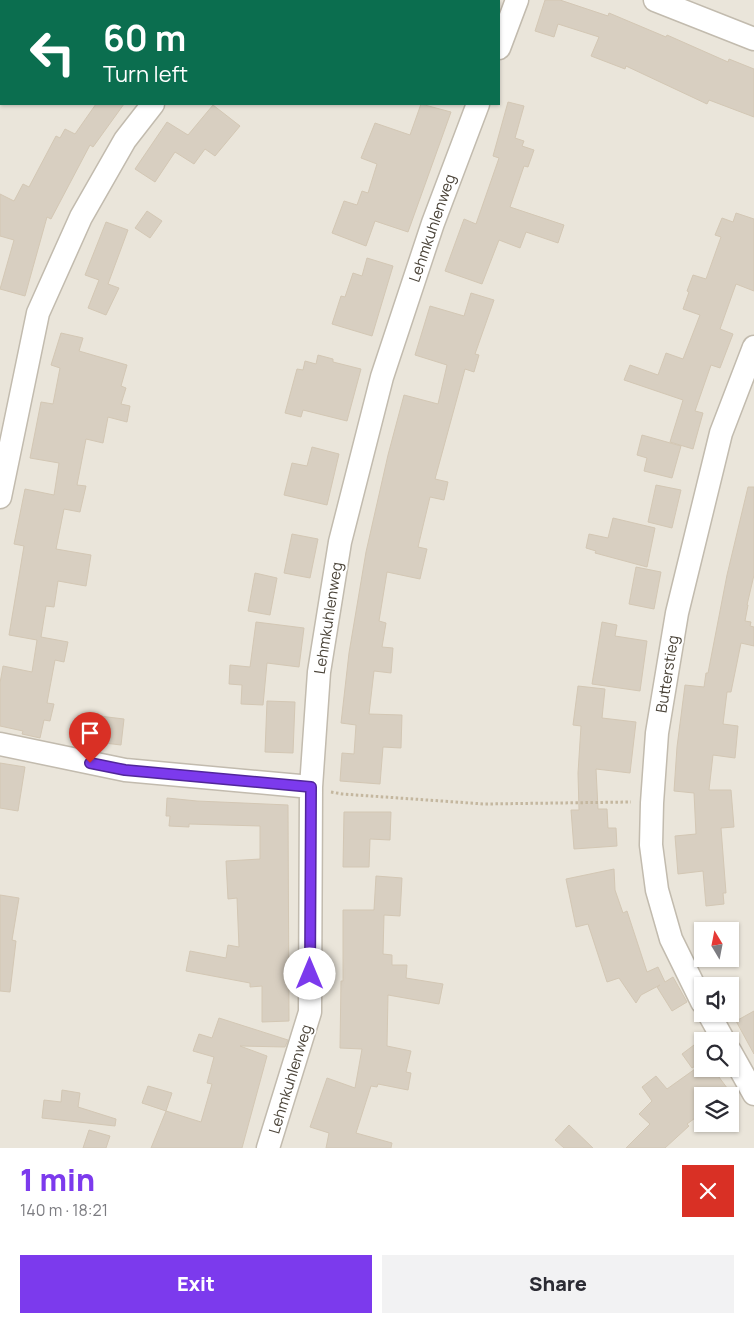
<!DOCTYPE html>
<meta charset="utf-8">
<style>
body{margin:0;font-family:Manrope,sans-serif;background:#f2f2f3;color:#2b2b33;height:100vh;display:flex;flex-direction:column;font-size:19px;white-space:nowrap}
*{box-sizing:border-box;margin:0}
p{font-size:16px;color:#7c7c81}
.icon{flex:none;width:28px;height:28px;fill:none;stroke:currentColor;stroke-width:2;stroke-linecap:round;stroke-linejoin:round}
.map{position:relative;height:1148px;overflow:hidden}
.side{display:flex;flex-direction:column;background:#fff;flex:1}
.side>*{flex:none}
.top-card{position:absolute;left:0px;top:0px;width:500px;height:105px;box-shadow:0 1px 4px #0004;background:#0b6e4f;color:#fff;overflow:hidden}
.needle{width:32px;rotate:350deg}
.controls{position:absolute;left:694px;top:922px;display:grid;gap:10px}
.controls a{display:grid;place-items:center;width:45px;height:45px;border-radius:0px;background:#fff;box-shadow:0 1px 4px #0004;font-size:25px}
.pin{position:absolute;display:grid;place-items:center;width:42px;height:42px;color:#fff;margin:-51px -21px;border-radius:50% 50% 50% 0;rotate:-45deg;box-shadow:0 0 5px #0007}
.pin .icon{rotate:45deg}
.me{position:absolute;width:55px;margin:-28px;rotate:0deg;stroke-linejoin:round;filter:drop-shadow(0 0 4px #0008)}
.turn{display:flex;align-items:center;gap:18px;height:105px;padding:0 20px;font-size:22px}
.turn .icon{width:65px;height:65px;stroke-width:2.5}
.turn b{display:block;font-size:35px;line-height:42px}
.round{display:grid;place-items:center;flex:none;width:52px;height:52px;border-radius:0px;background:#f2f2f3}
.overview{display:flex;align-items:center;justify-content:space-between;height:85px;padding:0 20px}
h1{font-size:30px;font-weight:800;line-height:38px;color:#7c3aed}
.primary-button{display:flex;gap:10px;margin-top:auto;padding:10px 20px}
.primary-button a{flex:1;height:58px;border-radius:0px;background:#7c3aed;color:#fff;font-size:20px;font-weight:800;line-height:58px;text-align:center}
.primary-button a+a{background:#f2f2f3;color:#2b2b33}
.map>svg:first-child{display:block}
</style>
<div class="map">
<svg width="754" height="1148" viewBox="0 0 754 1148">
<rect width="100%" height="100%" fill="#f6f3ec"/>
<path fill="#eae5da" fill-rule="evenodd" d="M 21,0 L 754,0 L 754,1148 L 0,1148 L 0,13 L 1,104 L 499,104 L 499,1 L 19,1 ZM 702,931 L 730,931 L 730,959 L 702,959 ZM 702,986 L 730,986 L 730,1014 L 702,1014 ZM 702,1041 L 730,1041 L 730,1069 L 702,1069 ZM 702,1096 L 730,1096 L 730,1124 L 702,1124 Z"/>
<path fill="#d8cfc1" stroke="#d3c7b4" d="M 545,0 L 560,0 L 608,16 L 609,13 L 666,37 L 667,35 L 728,62 L 729,59 L 754,69 L 754,117 L 709,100 L 707,104 L 626,66 L 625,69 L 591,56 L 599,37 L 558,24 L 554,37 L 535,31 Z
M 508,102 L 524,106 L 515,138 L 524,141 L 522,146 L 534,150 L 528,167 L 524,166 L 510,207 L 564,225 L 558,243 L 526,232 L 520,248 L 499,240 L 482,284 L 445,271 L 464,219 L 476,224 L 499,158 L 493,156 Z
M 96,104 L 124,104 L 93,147 L 90,145 L 51,219 L 47,217 L 25,296 L 0,289 L 14,240 L 0,236 L 0,194 L 14,201 L 23,184 L 29,187 L 56,136 L 60,138 L 65,129 L 75,134 Z
M 421,104 L 451,112 L 408,232 L 375,221 L 366,246 L 332,233 L 344,201 L 357,205 L 362,191 L 368,193 L 377,164 L 361,158 L 375,123 L 410,135 Z
M 213,105 L 240,126 L 215,156 L 205,149 L 194,164 L 175,152 L 155,182 L 135,169 L 167,122 L 188,135 Z
M 147,211 L 162,221 L 150,238 L 135,228 Z
M 736,213 L 754,219 L 754,291 L 736,284 L 720,329 L 733,334 L 720,368 L 711,365 L 695,411 L 703,413 L 693,449 L 670,442 L 683,400 L 624,380 L 630,365 L 658,375 L 666,353 L 683,359 L 700,315 L 683,309 L 689,292 L 687,291 L 693,275 L 706,279 L 721,237 L 715,235 L 722,218 L 733,222 Z
M 106,222 L 128,230 L 108,284 L 119,288 L 106,315 L 88,308 L 99,280 L 85,275 Z
M 367,258 L 393,266 L 372,336 L 332,324 L 341,296 L 345,297 L 353,273 L 362,276 Z
M 471,293 L 494,300 L 475,354 L 479,355 L 474,372 L 465,369 L 435,479 L 448,482 L 444,500 L 430,497 L 418,547 L 427,549 L 420,579 L 387,572 L 379,621 L 386,623 L 382,647 L 393,648 L 391,673 L 374,671 L 369,714 L 402,715 L 401,748 L 383,747 L 380,784 L 340,781 L 342,753 L 354,754 L 356,725 L 341,723 L 349,653 L 366,552 L 388,455 L 404,395 L 438,404 L 447,365 L 415,355 L 430,306 L 464,316 Z
M 61,333 L 83,338 L 79,351 L 127,365 L 121,386 L 126,388 L 121,404 L 130,406 L 127,422 L 108,417 L 103,443 L 86,439 L 77,485 L 86,486 L 80,512 L 64,509 L 56,549 L 91,555 L 86,586 L 58,581 L 54,607 L 46,606 L 41,637 L 68,642 L 64,662 L 55,660 L 47,703 L 54,704 L 50,721 L 44,720 L 40,738 L 22,734 L 23,731 L 0,726 L 0,683 L 3,666 L 32,672 L 37,640 L 9,635 L 24,546 L 14,544 L 25,489 L 54,495 L 59,463 L 30,458 L 41,402 L 53,404 L 60,368 L 51,365 Z
M 318,355 L 333,359 L 333,362 L 361,369 L 347,421 L 303,410 L 301,417 L 285,413 L 297,369 L 303,370 L 305,361 L 316,364 Z
M 642,435 L 681,446 L 672,478 L 644,471 L 647,458 L 637,455 Z
M 312,447 L 339,454 L 327,505 L 284,495 L 292,463 L 307,466 Z
M 656,485 L 681,490 L 672,528 L 648,522 Z
M 748,487 L 754,487 L 754,575 L 747,605 L 748,605 L 745,621 L 751,622 L 750,626 L 754,627 L 754,646 L 741,643 L 731,692 L 727,692 L 723,724 L 738,726 L 735,758 L 713,755 L 709,790 L 731,790 L 734,827 L 721,828 L 726,893 L 723,893 L 724,904 L 706,906 L 703,871 L 678,874 L 675,836 L 696,834 L 694,793 L 674,791 L 677,747 L 685,685 L 704,687 L 706,673 L 708,673 L 727,575 Z
M 613,518 L 655,528 L 647,567 L 595,553 L 596,551 L 586,548 L 589,534 L 608,538 Z
M 292,534 L 318,539 L 310,578 L 284,573 Z
M 636,567 L 661,572 L 654,609 L 629,604 Z
M 255,573 L 277,578 L 270,615 L 248,611 Z
M 256,622 L 304,628 L 299,667 L 267,663 L 263,705 L 241,704 L 242,685 L 229,684 L 230,665 L 250,667 Z
M 602,622 L 617,625 L 615,636 L 647,641 L 640,691 L 592,684 Z
M 578,686 L 605,689 L 602,718 L 636,722 L 630,773 L 596,769 L 598,809 L 607,809 L 608,828 L 616,828 L 617,846 L 574,849 L 571,810 L 579,810 L 578,773 L 581,726 L 573,725 Z
M 267,701 L 295,702 L 293,753 L 265,752 Z
M 91,715 L 124,719 L 121,745 L 88,741 Z
M 0,763 L 25,767 L 18,811 L 0,808 Z
M 167,798 L 197,801 L 288,805 L 289,1021 L 262,1022 L 262,986 L 250,987 L 250,983 L 186,971 L 190,951 L 226,958 L 228,945 L 239,947 L 237,898 L 228,899 L 226,861 L 260,859 L 260,826 L 189,824 L 189,827 L 169,826 L 170,816 L 166,816 Z
M 344,812 L 391,812 L 390,840 L 370,839 L 369,867 L 343,867 Z
M 614,869 L 615,890 L 623,913 L 627,911 L 647,972 L 658,967 L 665,982 L 673,977 L 687,1002 L 672,1011 L 657,987 L 660,985 L 641,995 L 636,1003 L 619,978 L 607,982 L 588,924 L 576,927 L 566,879 Z
M 376,876 L 402,878 L 400,916 L 384,915 L 383,954 L 392,955 L 392,965 L 407,965 L 406,978 L 443,984 L 439,1004 L 388,995 L 387,1046 L 411,1051 L 406,1072 L 411,1073 L 408,1090 L 378,1084 L 377,1087 L 371,1086 L 356,1133 L 392,1143 L 391,1148 L 326,1148 L 329,1133 L 310,1127 L 327,1078 L 355,1088 L 362,1049 L 340,1048 L 341,981 L 343,981 L 343,910 L 374,910 Z
M 0,895 L 19,898 L 12,940 L 16,941 L 10,992 L 0,991 Z
M 754,1011 L 754,1054 L 736,1021 Z
M 219,1018 L 288,1040 L 285,1047 L 240,1046 L 267,1056 L 242,1148 L 151,1148 L 166,1111 L 201,1122 L 212,1084 L 207,1083 L 214,1057 L 193,1051 L 199,1034 L 212,1038 Z
M 702,1039 L 702,1062 L 692,1068 L 682,1054 Z
M 695,1069 L 713,1069 L 733,1096 L 702,1096 L 702,1113 L 687,1124 L 689,1126 L 665,1148 L 626,1148 L 650,1124 L 639,1114 L 652,1101 L 642,1087 L 656,1076 L 667,1089 Z
M 148,1086 L 172,1093 L 166,1111 L 142,1103 Z
M 62,1090 L 80,1093 L 78,1107 L 116,1119 L 115,1126 L 42,1118 L 44,1100 L 61,1102 Z
M 569,1125 L 593,1148 L 564,1148 L 555,1140 Z
M 89,1130 L 110,1136 L 106,1148 L 83,1148 Z"/>
<g fill="none" stroke-linecap="round" stroke-linejoin="round">
<defs>
<path id="minor" d="M 655,0 L 754,39
M 278,1 L 280,0
M 499,48 L 517,0
M 0,497 L 38,313 L 81,217 L 125,140 L 153,104
M 0,744 L 125,770 L 311,787
M 702,1002 L 671,939 L 657,890 L 651,845 L 652,803 L 657,733 L 677,613 L 721,433 L 754,347
M 709,1014 L 724,1041
M 730,1051 L 754,1094
M 268,1148 L 310,1012 L 311,787 L 319,672 L 340,542 L 382,377 L 433,223 L 478,104"/>
</defs>
<use href="#minor" stroke="#c2bbae" stroke-width="25"/>
<path stroke="#c4b79f" stroke-width="3" stroke-dasharray="2.5 2.5" stroke-linecap="butt" d="M 331,792 L 342,794 L 484,804 L 631,802"/>
<use href="#minor" stroke="#fff" stroke-width="22"/>
</g>
<g fill="none" stroke-linecap="round" stroke-linejoin="round">
<defs>
<path id="route" d="M 90,763 L 125,770 L 311,787 L 310,974"/>
</defs>
<use href="#route" stroke="#51269a" stroke-width="12"/>
<use href="#route" stroke="#7c3aed" stroke-width="9"/>
</g>
<g text-anchor="middle" dominant-baseline="central" stroke-width="4" stroke-linejoin="round" paint-order="stroke">
<g font-size="15" fill="#4b4439" stroke="#fff">
<text transform="translate(432 228) rotate(-71)">Lehmkuhlenweg</text>
<text transform="translate(328 618) rotate(-81)">Lehmkuhlenweg</text>
<text transform="translate(667 674) rotate(-81)">Butterstieg</text>
<text transform="translate(290 1079) rotate(-73)">Lehmkuhlenweg</text>
</g>
</g>
</svg>
<div class="controls">
<a><svg class="needle" viewBox="-14 -14 28 28"><path d="M0-13l5 13h-10z" fill="#e53935"/><path d="M0 13l5-13h-10z" fill="#7c7c81"/></svg></a>
<a><svg class="icon" aria-label="sound" viewBox="0 0 24 24"><path d="M4 9h4l5-4v14l-5-4H4zM17 9q2 3 0 6"/></svg></a>
<a><svg class="icon" aria-label="search" viewBox="0 0 24 24"><circle cx="10" cy="10" r="6"/><path d="M15 15l6 6"/></svg></a>
<a><svg class="icon" aria-label="layers" viewBox="0 0 24 24"><path d="M12 4l9 5-9 5-9-5zM3 14l9 5 9-5"/></svg></a>
</div>
<div class="pin" style="left:90px;top:763px;background:#d93025"><svg class="icon" aria-label="arrive" viewBox="0 0 24 24"><path d="M6 21V4h12l-3 4 3 4H6"/></svg></div>
<svg class="me" style="left:310px;top:974px" viewBox="-20 -20 40 40"><circle r="19" fill="#fff"/><path d="M0-13L10 11 0 6-10 11z" fill="#7c3aed"/></svg>
<div class="top-card">
<div class="turn"><svg class="icon" aria-label="left" viewBox="0 0 24 24"><path d="M17 20v-9H6M10 6l-5 5 5 5"/></svg><div><b>60 m</b>Turn left</div></div>
</div>
</div>
<section class="side">
<div class="overview"><div><h1>1 min</h1><p>140 m · 18:21</p></div><a class="round" style="background:#d93025;color:#fff"><svg class="icon" aria-label="close" viewBox="0 0 24 24"><path d="M6 6l12 12M18 6L6 18"/></svg></a></div>
<div class="primary-button"><a>Exit</a><a>Share</a></div>
</section>
